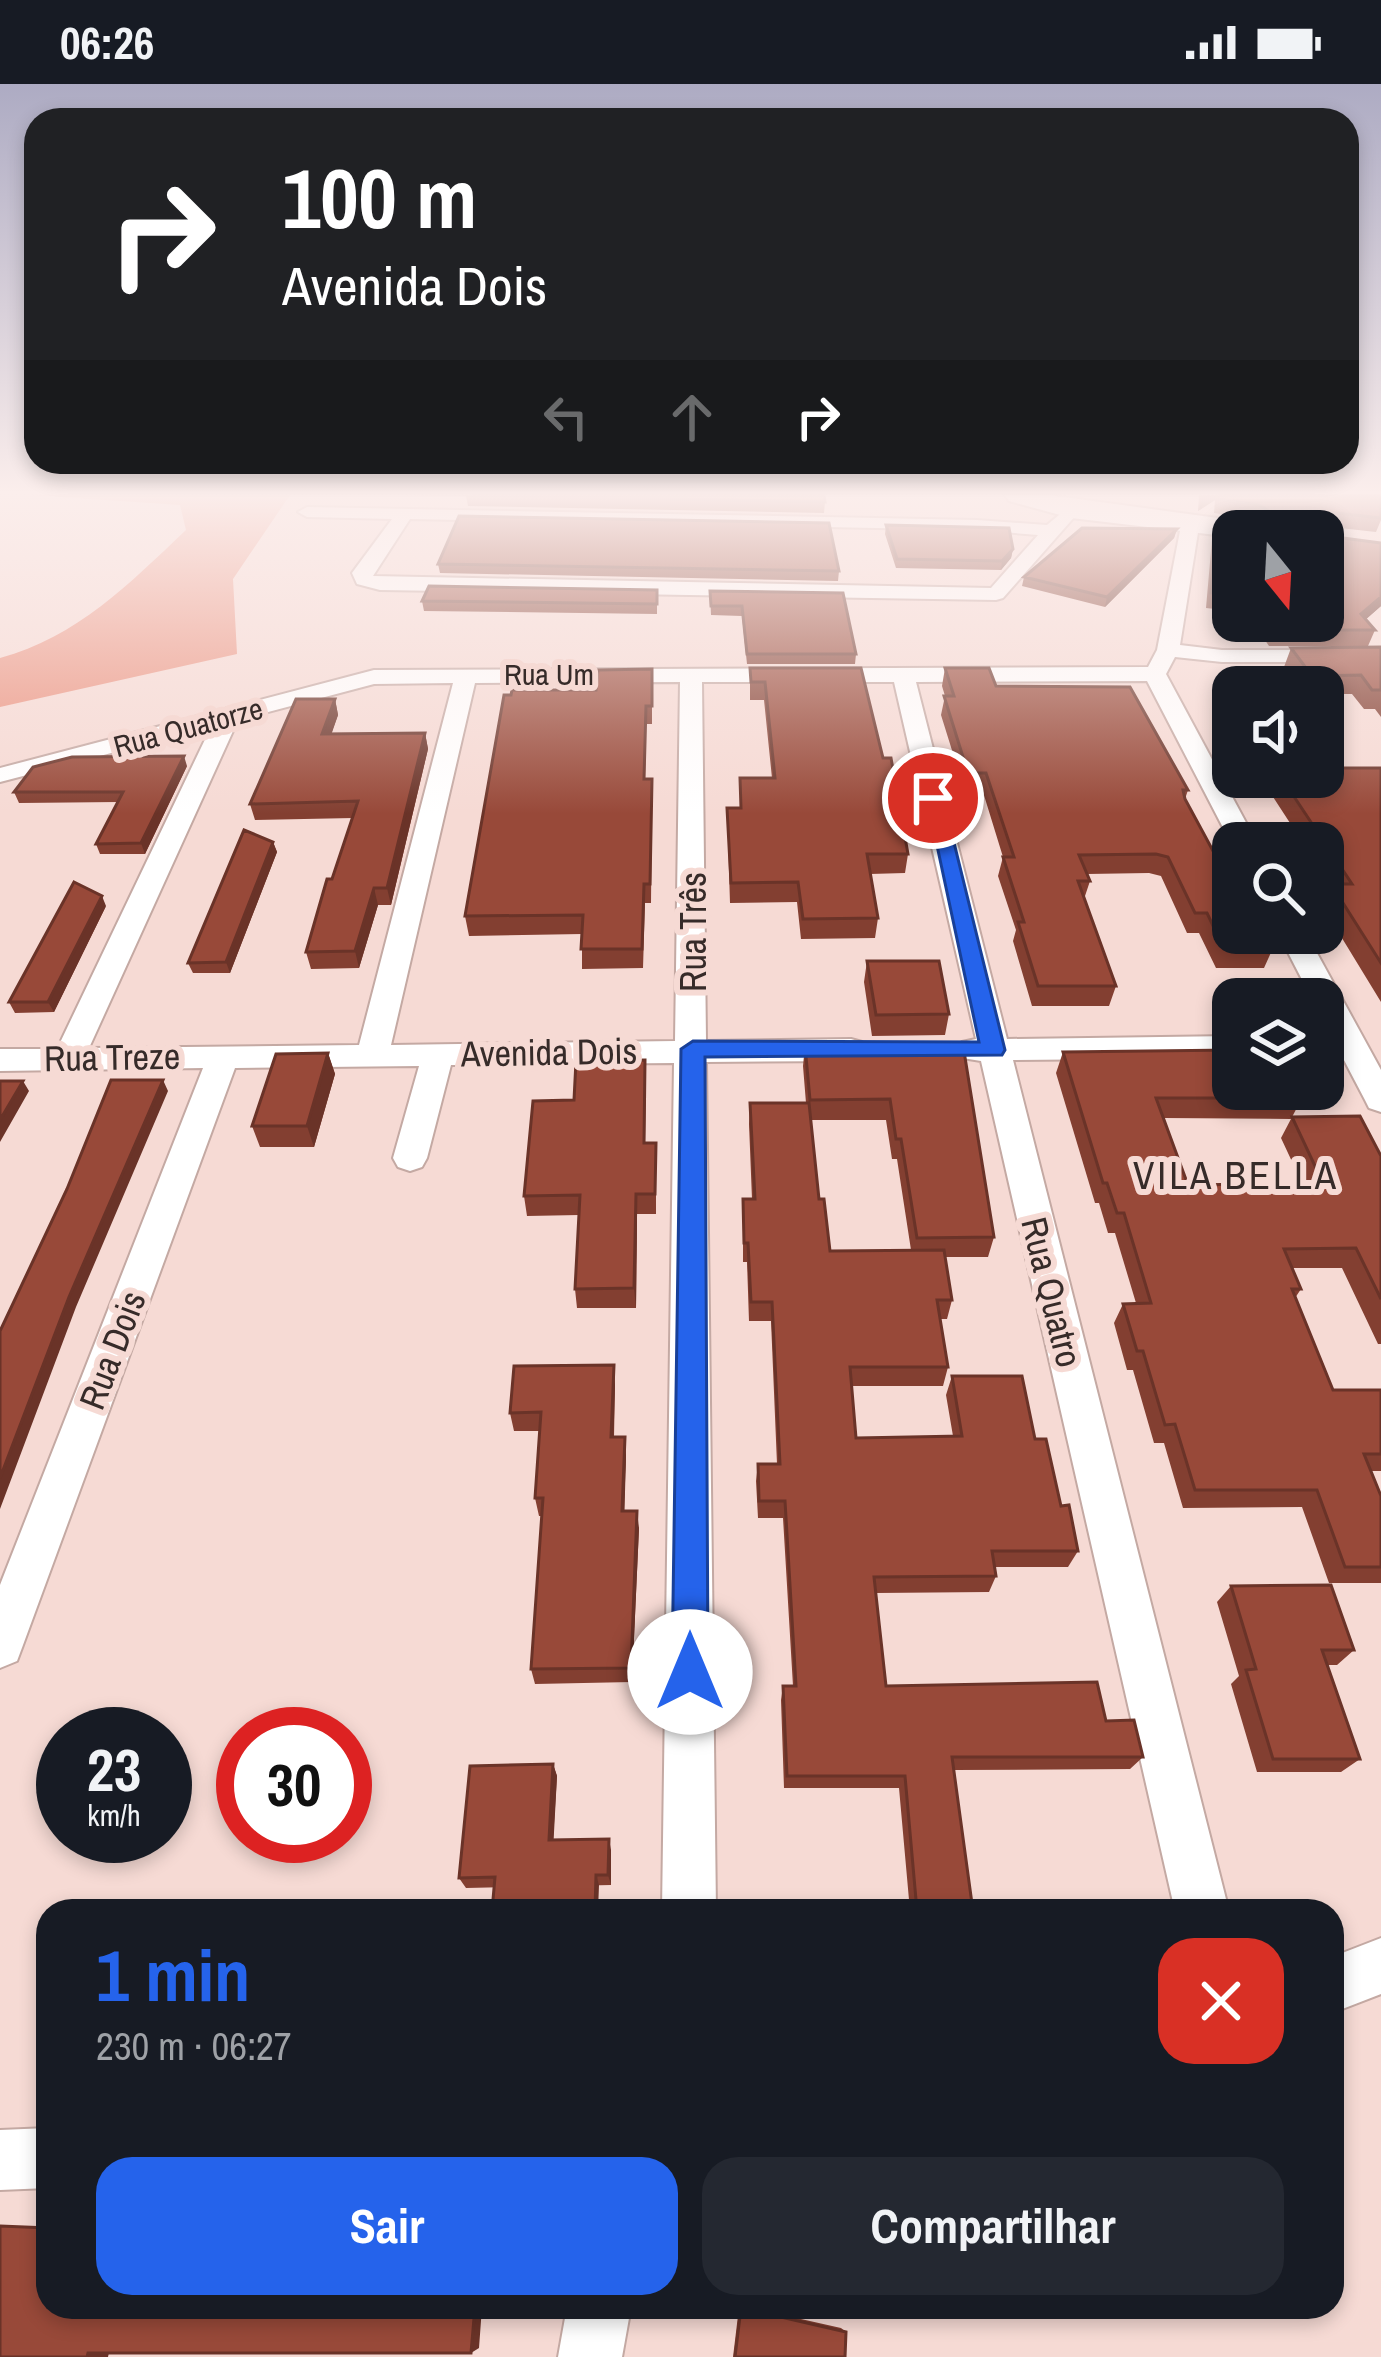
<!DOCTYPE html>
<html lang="pt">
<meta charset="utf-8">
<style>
body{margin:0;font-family:"Archivo Narrow",sans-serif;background:#242831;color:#f1f3f6;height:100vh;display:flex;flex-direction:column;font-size:45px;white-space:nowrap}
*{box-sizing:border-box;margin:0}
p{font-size:39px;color:#9ea1a6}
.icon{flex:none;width:66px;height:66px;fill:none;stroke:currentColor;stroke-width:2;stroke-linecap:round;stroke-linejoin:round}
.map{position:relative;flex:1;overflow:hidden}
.side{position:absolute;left:36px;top:1815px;width:1308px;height:420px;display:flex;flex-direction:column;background:#171b24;border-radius:36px;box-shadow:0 6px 18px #0003}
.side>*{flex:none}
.top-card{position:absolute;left:24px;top:24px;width:1335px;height:366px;border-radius:36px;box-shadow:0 6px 18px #0003;background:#202124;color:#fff;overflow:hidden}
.needle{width:78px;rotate:162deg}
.tools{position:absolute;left:1212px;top:426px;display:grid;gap:24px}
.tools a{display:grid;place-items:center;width:132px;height:132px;border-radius:24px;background:#171b24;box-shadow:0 6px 18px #0003;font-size:60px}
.speed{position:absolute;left:36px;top:1623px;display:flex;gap:24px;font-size:60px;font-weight:700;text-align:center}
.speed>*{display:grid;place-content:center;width:156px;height:156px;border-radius:50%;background:#171b24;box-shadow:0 6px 18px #0003;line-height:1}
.speed small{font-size:30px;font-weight:400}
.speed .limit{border:18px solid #d22;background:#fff;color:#111}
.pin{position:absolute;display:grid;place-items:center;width:102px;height:102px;color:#fff;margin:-51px;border:6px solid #fff;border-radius:50%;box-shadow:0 3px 12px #0007}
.me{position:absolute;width:132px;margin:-66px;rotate:0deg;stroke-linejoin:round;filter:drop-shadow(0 0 9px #0008)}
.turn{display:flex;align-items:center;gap:42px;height:252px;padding:0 60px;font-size:54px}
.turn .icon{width:156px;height:156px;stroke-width:2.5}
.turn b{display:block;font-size:84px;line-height:102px}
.lanes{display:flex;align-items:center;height:114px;padding:0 60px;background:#0003;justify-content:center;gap:60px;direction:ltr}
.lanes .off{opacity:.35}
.round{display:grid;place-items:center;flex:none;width:126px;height:126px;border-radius:36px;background:#242831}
.overview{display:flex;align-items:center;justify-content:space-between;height:204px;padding:0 60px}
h1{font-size:72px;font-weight:800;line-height:90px;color:#2563eb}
.action{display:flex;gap:24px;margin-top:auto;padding:24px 60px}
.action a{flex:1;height:138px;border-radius:36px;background:#2563eb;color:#fff;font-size:48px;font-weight:800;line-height:138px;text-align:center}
.action a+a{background:#242831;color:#f1f3f6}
.status{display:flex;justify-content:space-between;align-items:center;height:84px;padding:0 60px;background:#171b24;direction:ltr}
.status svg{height:33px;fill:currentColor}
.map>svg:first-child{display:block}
</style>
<div class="status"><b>06:26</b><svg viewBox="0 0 49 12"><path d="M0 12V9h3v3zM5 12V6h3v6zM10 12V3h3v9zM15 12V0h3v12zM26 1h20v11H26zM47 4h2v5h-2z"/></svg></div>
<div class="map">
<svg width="1381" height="2273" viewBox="0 0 1381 2273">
<rect width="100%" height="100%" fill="#f6dad4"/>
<path fill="#ea9380" d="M 31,411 L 290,411 L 233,495 L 237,570 L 0,623 L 0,574 C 77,553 129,500 186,446 L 180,421 Z"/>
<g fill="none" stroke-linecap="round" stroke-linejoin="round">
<defs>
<path id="minor" d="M 1071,421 L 1080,426 L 1077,430 L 1003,514 L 996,516 L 380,506 L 357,500 L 352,489 L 392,435 L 307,433 L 298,428 L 307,423 L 977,436 L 1047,441 ZM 410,435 L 977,446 L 1038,451 L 991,504 L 373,492 Z
M 1190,437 L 1199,442 L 1180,561 L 1222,566 L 1381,566 L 1381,578 L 1222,578 L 1175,573 L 1166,590 L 1257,759 L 1231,759 L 1147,597 L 916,598 L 1007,955 L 1233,952 L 1233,974 L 1013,976 L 1229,1827 L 1175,1827 L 981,977 L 962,974 L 957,966 L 962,958 L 976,955 L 894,598 L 702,598 L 706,957 L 851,955 L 862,958 L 867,966 L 862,974 L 851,977 L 706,978 L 716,1827 L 662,1827 L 674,979 L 451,981 L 427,1074 L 422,1083 L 410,1087 L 398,1083 L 393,1074 L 419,982 L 235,984 L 23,1561 L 17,1577 L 0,1584 L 0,1501 L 203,984 L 0,987 L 0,965 L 57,965 L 211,643 L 0,698 L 0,684 L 374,586 L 1148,583 L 1157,566 L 1181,442 ZM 680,598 L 675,957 L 391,961 L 475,599 ZM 453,599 L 359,961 L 89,964 L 238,636 L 374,600 Z
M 1278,849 L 1306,849 L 1381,986 L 1381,1028 L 1369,1024 L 1365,1016 L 1323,936 L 1323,915 L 1312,915 Z
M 1381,1854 L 1381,1910 L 1332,1929 L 1332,1873 Z
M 48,2044 L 48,2104 L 0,2106 L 0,2046 Z
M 567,2223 L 631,2223 L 622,2273 L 558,2273 Z"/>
<path id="primary" d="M 1005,411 L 1049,411 L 1254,439 L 1268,447 L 1233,447 L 1233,453 L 1071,434 L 1009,417 Z"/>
</defs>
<use href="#minor" stroke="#c4a9a3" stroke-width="4"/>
<use href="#primary" stroke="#c4a9a3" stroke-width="4"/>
<use href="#minor" fill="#fff" fill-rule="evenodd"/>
<use href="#primary" fill="#fff" fill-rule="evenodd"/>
</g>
<path fill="#833f31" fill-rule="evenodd" d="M 403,411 L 824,411 L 825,418 L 824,429 L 468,422 L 466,412 Z
M 1199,411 L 1381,411 L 1381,436 L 1376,448 L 1322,442 L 1328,452 L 1381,522 L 1366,535 L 1375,546 L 1368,562 L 1269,562 L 1252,537 L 1323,537 L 1233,447 L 1233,527 L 1206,524 L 1212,455 L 1216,441 L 1237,443 L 1259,437 L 1255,435 L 1214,429 L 1215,416 L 1198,427 Z
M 886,441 L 1013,465 L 1011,474 L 1001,486 L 896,484 L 885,450 Z
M 1177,445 L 1174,454 L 1105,523 L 1022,502 L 1024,493 Z
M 438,480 L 839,487 L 838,497 L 440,489 Z
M 657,506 L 657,530 L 424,527 L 422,517 Z
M 710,507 L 856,570 L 855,580 L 747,580 L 742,532 L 711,531 Z
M 1381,563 L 1381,633 L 1375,625 L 1364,625 L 1352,610 L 1323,610 L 1323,603 L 1299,603 L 1284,583 L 1291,564 Z
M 750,584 L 861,584 L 908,770 L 905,789 L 870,790 L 878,834 L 875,854 L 801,855 L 797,818 L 730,819 L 727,724 L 740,724 L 740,694 L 772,694 L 764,616 L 750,616 Z
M 945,584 L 996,602 L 1188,706 L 1185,715 L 1233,804 L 1273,864 L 1264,884 L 1216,884 L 1199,849 L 1187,849 L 1161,792 L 1149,789 L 1087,790 L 1090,797 L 1084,815 L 1116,902 L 1109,922 L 1032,922 L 1013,857 L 1016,846 L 998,792 L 1003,773 L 983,708 L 965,708 L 941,631 L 945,612 L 942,602 Z
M 652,585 L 652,640 L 646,640 L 645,695 L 652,714 L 651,819 L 645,819 L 643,884 L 582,885 L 582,850 L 469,852 L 465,832 L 596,606 Z
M 335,615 L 338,631 L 331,650 L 425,649 L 428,665 L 391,821 L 378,821 L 359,884 L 311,885 L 306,868 L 353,734 L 255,736 L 250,720 Z
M 1231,618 L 1233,618 L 1233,651 L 1224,637 Z
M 187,682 L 145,770 L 100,770 L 96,760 L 118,718 L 19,719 L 14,708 Z
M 1343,684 L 1381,684 L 1381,918 L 1323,823 L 1323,817 L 1330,801 L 1323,790 L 1323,759 L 1303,759 L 1260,693 L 1323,693 Z
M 273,758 L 277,768 L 230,889 L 193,889 L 188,879 Z
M 106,822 L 54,928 L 15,929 L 9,918 Z
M 867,877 L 949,930 L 945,951 L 872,952 L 864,898 Z
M 963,961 L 994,1153 L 988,1173 L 945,1173 L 952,1216 L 947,1235 L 940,1235 L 948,1283 L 943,1302 L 852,1302 L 856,1354 L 953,1352 L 946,1311 L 952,1292 L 1035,1355 L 1078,1467 L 1068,1483 L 995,1483 L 996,1492 L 989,1508 L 876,1509 L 886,1602 L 1106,1637 L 1143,1673 L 1130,1685 L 954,1686 L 973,1827 L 910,1827 L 899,1704 L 784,1704 L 781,1616 L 783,1602 L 793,1602 L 783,1434 L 758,1434 L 756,1397 L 758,1380 L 777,1380 L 771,1237 L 749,1237 L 747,1178 L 743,1178 L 743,1115 L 752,1115 L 749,1040 L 750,1019 L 806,1019 L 803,982 L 805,962 ZM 811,1036 L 886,1036 L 892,1075 L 897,1075 L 911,1166 L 830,1167 L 819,1115 Z
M 1063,968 L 1302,1014 L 1291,1035 L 1164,1034 L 1188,1101 L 1302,1099 L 1281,1054 L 1292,1033 L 1381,1072 L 1381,1260 L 1378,1260 L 1342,1184 L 1292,1184 L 1301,1205 L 1295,1214 L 1333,1306 L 1381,1306 L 1381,1387 L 1371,1387 L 1381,1412 L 1381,1499 L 1329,1499 L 1302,1423 L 1183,1424 L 1164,1359 L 1154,1359 L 1133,1286 L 1127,1286 L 1114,1239 L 1123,1220 L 1136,1219 L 1115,1149 L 1108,1149 L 1099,1119 L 1095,1119 L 1056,989 Z
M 328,969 L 335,990 L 314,1063 L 260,1063 L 252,1042 Z
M 646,997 L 645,1059 L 656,1059 L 656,1130 L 637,1130 L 636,1224 L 577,1224 L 575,1205 L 579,1131 L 527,1132 L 524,1112 L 574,1016 Z
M 615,1300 L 614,1353 L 626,1371 L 624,1427 L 639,1444 L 632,1598 L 535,1600 L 531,1585 L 542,1432 L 539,1432 L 535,1414 L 540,1347 L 514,1347 L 510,1329 Z
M 1231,1502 L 1354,1566 L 1337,1581 L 1327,1581 L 1360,1675 L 1341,1688 L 1257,1688 L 1231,1600 L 1239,1592 L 1217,1518 Z
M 553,1680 L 557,1692 L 553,1756 L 611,1766 L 611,1801 L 466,1804 L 459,1794 Z
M 739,2223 L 747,2223 L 841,2244 L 846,2248 L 845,2273 L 733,2273 Z"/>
<path fill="#6a3328" d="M 1205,411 L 1216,411 L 1215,416 L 1198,427 L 1203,413 Z
M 1329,428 L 1324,442 L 1313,447 L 1318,433 Z
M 1177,445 L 1174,454 L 1105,523 L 1107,513 Z
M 1013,465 L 1011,474 L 1001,486 L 1002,477 Z
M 1381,513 L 1381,522 L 1355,545 L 1361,530 Z
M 335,615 L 338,631 L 326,666 L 322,650 Z
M 425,649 L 428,665 L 391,821 L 387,804 Z
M 184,672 L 187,682 L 145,770 L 141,759 Z
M 273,758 L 277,768 L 230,889 L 226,878 Z
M 374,804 L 378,821 L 359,884 L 355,867 Z
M 102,812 L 106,822 L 54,928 L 48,918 Z
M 328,969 L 335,990 L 314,1063 L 307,1042 Z
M 163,996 L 168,1007 L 76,1223 L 0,1425 L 0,1394 L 69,1213 Z
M 23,997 L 29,1007 L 0,1058 L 0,1036 Z
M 636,1110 L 637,1130 L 636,1224 L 634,1204 Z
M 614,1281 L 615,1300 L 613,1371 L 611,1353 Z
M 625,1353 L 626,1371 L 624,1445 L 622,1427 Z
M 637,1427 L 639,1444 L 632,1598 L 631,1584 Z
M 553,1680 L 557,1692 L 553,1767 L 549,1756 Z
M 609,1755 L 611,1766 L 611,1801 L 608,1791 Z
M 596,1791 L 599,1801 L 598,1827 L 595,1827 Z
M 475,2223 L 482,2223 L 479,2264 L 471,2269 Z
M 110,2264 L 108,2273 L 87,2273 L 88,2269 Z"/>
<path fill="#984939" stroke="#6a3328" stroke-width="3" d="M 472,411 L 824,411 L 825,418 Z
M 1219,411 L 1381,411 L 1381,434 L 1329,428 L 1318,433 L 1328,452 L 1381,459 L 1381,513 L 1361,530 L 1375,546 L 1275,546 L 1268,537 L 1323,537 L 1323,447 L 1233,447 L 1233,511 L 1211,509 L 1216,441 L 1237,443 L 1242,437 L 1273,437 L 1277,432 L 1259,421 L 1218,415 Z
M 459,432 L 829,439 L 839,487 L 438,480 Z
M 886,441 L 1009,444 L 1013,465 L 1002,477 L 897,475 Z
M 1082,444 L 1177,445 L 1107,513 L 1024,493 Z
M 429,502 L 657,506 L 657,520 L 422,517 Z
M 710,507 L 843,509 L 856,570 L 747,570 L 742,522 L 711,522 Z
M 1381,563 L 1381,606 L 1372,606 L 1361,591 L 1312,592 L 1291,564 Z
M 750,584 L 861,584 L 883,674 L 891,674 L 908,770 L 867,770 L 878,834 L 803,835 L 798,798 L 731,799 L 727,724 L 741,724 L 740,694 L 775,694 L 765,598 L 751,598 Z
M 945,584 L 989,584 L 996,602 L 1130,603 L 1188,706 L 1183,706 L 1185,715 L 1233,804 L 1233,849 L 1265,849 L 1273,864 L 1224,865 L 1207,829 L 1195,829 L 1168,773 L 1156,770 L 1079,771 L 1090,797 L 1078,797 L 1116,902 L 1038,902 L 1018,838 L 1024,838 L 1003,773 L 1014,773 L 986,689 L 968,689 L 944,612 L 954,612 Z
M 652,585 L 652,622 L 646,622 L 644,695 L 652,695 L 650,800 L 644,800 L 642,865 L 581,865 L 583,831 L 465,832 L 504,611 L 511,611 L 512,606 L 596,606 L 598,586 Z
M 296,615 L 335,615 L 322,650 L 425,649 L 387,804 L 374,804 L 355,867 L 306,868 L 327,795 L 332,795 L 358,717 L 250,720 Z
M 1323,655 L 1343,684 L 1381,684 L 1381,879 L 1331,800 L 1352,800 L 1281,693 L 1323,693 Z
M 184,672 L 141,759 L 96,760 L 123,708 L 14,708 L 33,683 L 72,673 Z
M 244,746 L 273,758 L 226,878 L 188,879 Z
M 74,798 L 102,812 L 48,918 L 9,918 Z
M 867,877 L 939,877 L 949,930 L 876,931 Z
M 963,961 L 994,1153 L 917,1154 L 901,1055 L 896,1055 L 890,1015 L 810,1016 L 805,962 Z
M 1233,966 L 1233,1005 L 1298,1005 L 1302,1014 L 1156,1014 L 1188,1101 L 1323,1099 L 1292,1033 L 1360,1032 L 1381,1072 L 1381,1215 L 1356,1164 L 1284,1165 L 1301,1205 L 1292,1205 L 1333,1306 L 1381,1306 L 1381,1370 L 1364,1370 L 1381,1412 L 1381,1483 L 1345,1483 L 1317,1406 L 1195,1406 L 1175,1340 L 1165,1341 L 1143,1267 L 1137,1267 L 1123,1220 L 1151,1219 L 1124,1129 L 1117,1129 L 1107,1099 L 1103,1099 L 1063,968 Z
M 328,969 L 307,1042 L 252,1042 L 276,970 Z
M 645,976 L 644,1059 L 656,1059 L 655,1110 L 636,1110 L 634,1204 L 575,1205 L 580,1111 L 524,1112 L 533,1017 L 574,1016 L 576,977 Z
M 111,996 L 163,996 L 69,1213 L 0,1394 L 0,1247 L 67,1105 Z
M 0,997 L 23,997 L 0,1036 Z
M 750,1019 L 809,1019 L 819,1115 L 824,1115 L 830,1167 L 944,1166 L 952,1216 L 937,1216 L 948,1283 L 850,1283 L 856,1354 L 962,1352 L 952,1292 L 1022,1292 L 1035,1355 L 1046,1355 L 1061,1422 L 1069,1421 L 1078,1467 L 992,1467 L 996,1492 L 874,1493 L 886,1602 L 1097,1598 L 1106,1637 L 1134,1636 L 1143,1673 L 952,1673 L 973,1827 L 917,1827 L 905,1692 L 787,1692 L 783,1602 L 796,1602 L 785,1417 L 759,1417 L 758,1380 L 780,1380 L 772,1218 L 751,1218 L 748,1159 L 744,1159 L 743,1115 L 755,1115 Z
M 614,1281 L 611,1353 L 625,1353 L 622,1427 L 637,1427 L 631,1584 L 531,1585 L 543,1414 L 535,1414 L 541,1328 L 510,1329 L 514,1282 Z
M 1331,1501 L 1354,1566 L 1322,1566 L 1360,1675 L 1273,1675 L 1246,1586 L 1256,1585 L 1231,1502 Z
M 553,1680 L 549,1756 L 609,1755 L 608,1791 L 596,1791 L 595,1827 L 492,1827 L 495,1793 L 459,1794 L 470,1682 Z
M 0,2142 L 48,2144 L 48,2223 L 475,2223 L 471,2269 L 88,2269 L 87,2273 L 0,2273 Z
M 741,2224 L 846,2248 L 845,2273 L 735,2273 Z"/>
<linearGradient id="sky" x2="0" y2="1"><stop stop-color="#adabc3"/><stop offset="0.56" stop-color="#fbeeec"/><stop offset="1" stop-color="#fbeeec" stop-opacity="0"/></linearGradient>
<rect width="1381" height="730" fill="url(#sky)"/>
<path fill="#2563eb" stroke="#184099" stroke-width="3" d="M 926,710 L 943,714 L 1005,966 L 1002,971 L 705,973 L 708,1588 L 703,1600 L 690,1606 L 678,1600 L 672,1588 L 681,965 L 693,957 L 979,958 Z"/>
<g text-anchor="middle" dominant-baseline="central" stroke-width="12" stroke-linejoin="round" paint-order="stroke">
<g font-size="30" fill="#362b29" stroke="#f6dad4">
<text x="549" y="590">Rua Um</text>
<text transform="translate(188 643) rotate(-15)">Rua Quatorze</text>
</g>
<g font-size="36" fill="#362b29" stroke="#f6dad4">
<text transform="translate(693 848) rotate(-90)">Rua Três</text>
<text transform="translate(549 968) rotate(-1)">Avenida Dois</text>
<text transform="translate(112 973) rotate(-1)">Rua Treze</text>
<text transform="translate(1052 1208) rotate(76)">Rua Quatro</text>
<text transform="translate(112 1266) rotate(-69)">Rua Dois</text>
</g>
<g font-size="39" letter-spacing="3" fill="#362b29" stroke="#f6dad4">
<text x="1236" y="1091">VILA BELLA</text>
</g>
</g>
</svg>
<div class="tools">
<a><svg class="needle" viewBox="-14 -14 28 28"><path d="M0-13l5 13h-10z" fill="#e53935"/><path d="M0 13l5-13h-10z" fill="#9ea1a6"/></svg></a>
<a><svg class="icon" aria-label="sound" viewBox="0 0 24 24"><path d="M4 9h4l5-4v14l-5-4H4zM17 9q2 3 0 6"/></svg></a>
<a><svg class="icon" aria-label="search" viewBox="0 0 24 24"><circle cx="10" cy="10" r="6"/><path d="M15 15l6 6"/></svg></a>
<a><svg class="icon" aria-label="layers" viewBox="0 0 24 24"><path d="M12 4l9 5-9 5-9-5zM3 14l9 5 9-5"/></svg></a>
</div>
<div class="speed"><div>23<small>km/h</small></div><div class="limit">30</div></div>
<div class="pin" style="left:933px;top:714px;background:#d93025"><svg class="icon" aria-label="arrive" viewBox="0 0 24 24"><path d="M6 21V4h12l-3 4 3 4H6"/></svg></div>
<svg class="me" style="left:690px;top:1588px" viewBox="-20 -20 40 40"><circle r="19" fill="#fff"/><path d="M0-13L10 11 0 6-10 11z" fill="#2563eb"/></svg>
<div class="top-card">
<div class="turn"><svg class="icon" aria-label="right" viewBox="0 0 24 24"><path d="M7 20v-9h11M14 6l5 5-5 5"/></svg><div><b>100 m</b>Avenida Dois</div></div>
<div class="lanes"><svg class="icon off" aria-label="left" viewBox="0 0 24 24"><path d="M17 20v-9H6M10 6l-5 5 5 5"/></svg><svg class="icon off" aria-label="ahead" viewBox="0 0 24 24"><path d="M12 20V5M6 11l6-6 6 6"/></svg><svg class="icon" aria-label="right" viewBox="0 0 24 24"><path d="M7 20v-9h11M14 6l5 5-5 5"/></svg></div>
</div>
<section class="side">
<div class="overview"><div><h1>1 min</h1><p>230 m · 06:27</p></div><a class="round" style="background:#d93025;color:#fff"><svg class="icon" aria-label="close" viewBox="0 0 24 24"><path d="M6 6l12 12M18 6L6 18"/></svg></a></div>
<div class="action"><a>Sair</a><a>Compartilhar</a></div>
</section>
</div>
